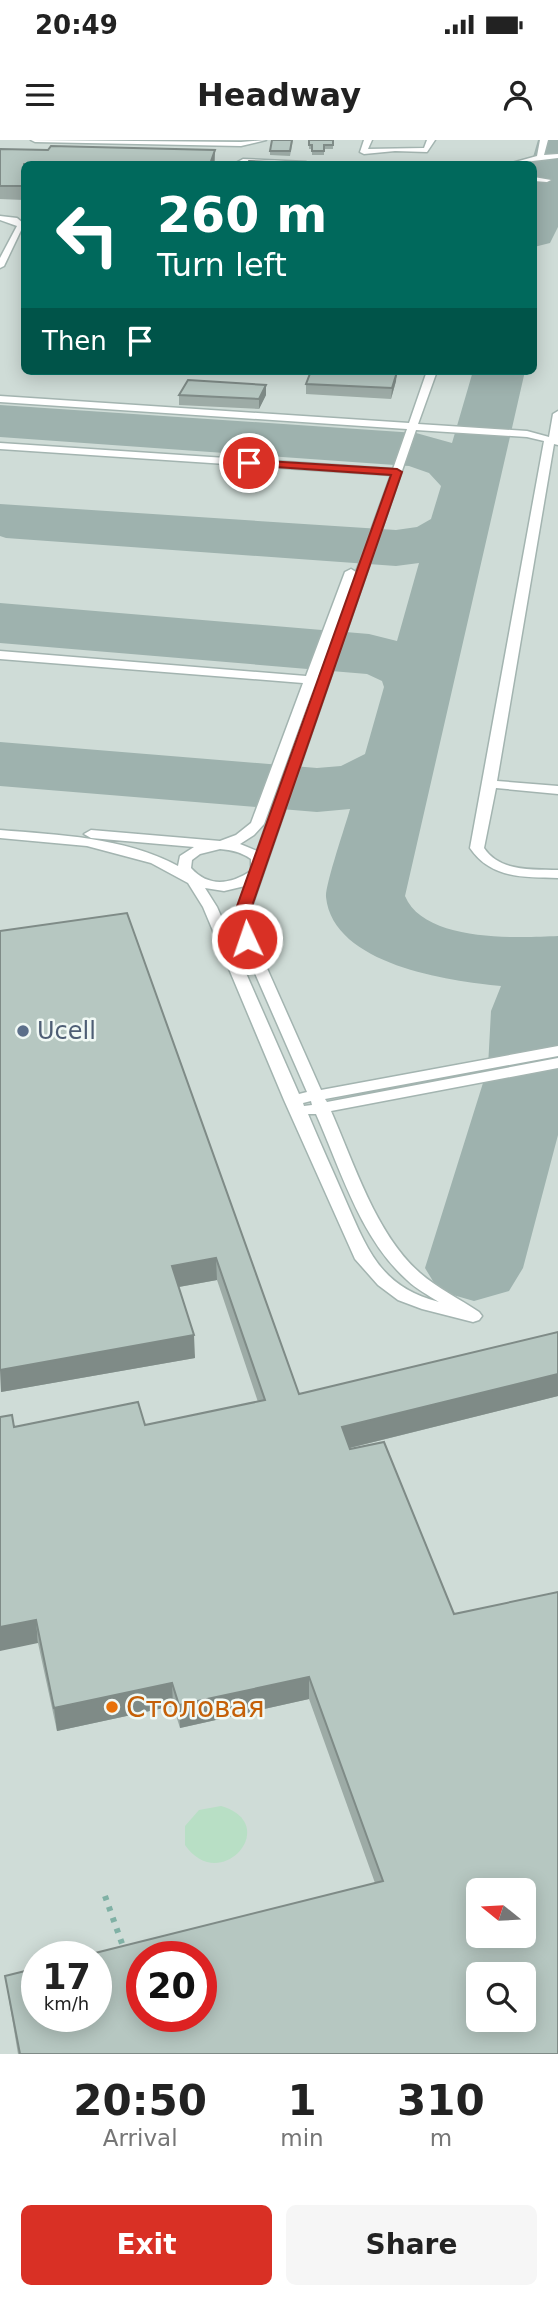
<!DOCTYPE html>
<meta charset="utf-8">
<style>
body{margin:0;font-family:"DejaVu Sans",sans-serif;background:#f6f6f6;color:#222;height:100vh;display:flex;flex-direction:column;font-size:26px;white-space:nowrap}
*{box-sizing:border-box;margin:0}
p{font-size:23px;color:#767676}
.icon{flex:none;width:38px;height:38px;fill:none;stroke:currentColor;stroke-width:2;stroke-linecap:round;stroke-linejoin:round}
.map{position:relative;height:1914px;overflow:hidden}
.sheet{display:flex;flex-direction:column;background:#fff;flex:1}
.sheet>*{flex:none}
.hud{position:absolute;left:21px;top:21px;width:516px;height:214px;border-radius:10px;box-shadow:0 4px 18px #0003;background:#00695c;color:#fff;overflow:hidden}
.needle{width:46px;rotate:288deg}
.controls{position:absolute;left:466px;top:1738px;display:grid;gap:14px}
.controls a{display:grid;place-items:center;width:70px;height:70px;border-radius:10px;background:#fff;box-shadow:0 4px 18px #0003;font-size:35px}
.speed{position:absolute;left:21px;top:1801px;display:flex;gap:14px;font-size:35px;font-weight:700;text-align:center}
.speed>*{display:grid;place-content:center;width:91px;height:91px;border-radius:50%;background:#fff;box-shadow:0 4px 18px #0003;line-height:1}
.speed small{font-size:18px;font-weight:400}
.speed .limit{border:10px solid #d22;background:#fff;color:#111}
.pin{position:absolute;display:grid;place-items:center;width:60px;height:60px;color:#fff;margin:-30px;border:4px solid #fff;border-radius:50%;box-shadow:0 2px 7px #0007}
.me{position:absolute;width:77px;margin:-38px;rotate:357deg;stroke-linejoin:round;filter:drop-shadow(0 0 5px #0008)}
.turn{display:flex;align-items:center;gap:24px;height:147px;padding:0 21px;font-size:32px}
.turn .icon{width:91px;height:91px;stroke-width:2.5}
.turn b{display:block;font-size:49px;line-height:60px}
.then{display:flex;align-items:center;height:66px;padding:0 21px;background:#0003;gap:14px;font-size:26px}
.eta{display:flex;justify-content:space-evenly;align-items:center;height:119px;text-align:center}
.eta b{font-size:42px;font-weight:800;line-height:49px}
.button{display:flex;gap:14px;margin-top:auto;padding:14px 21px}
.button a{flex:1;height:80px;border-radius:10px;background:#d93025;color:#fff;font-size:28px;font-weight:800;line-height:80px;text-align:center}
.button a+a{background:#f6f6f6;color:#222}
.status{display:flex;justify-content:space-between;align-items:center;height:49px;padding:0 35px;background:#fff;direction:ltr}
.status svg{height:19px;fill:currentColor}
header{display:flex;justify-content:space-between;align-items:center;height:91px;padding:0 21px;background:#fff;font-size:32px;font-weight:800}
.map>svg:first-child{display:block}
</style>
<div class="status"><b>20:49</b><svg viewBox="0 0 49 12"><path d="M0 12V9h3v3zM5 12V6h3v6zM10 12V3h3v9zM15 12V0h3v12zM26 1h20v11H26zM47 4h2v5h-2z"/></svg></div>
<header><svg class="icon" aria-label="menu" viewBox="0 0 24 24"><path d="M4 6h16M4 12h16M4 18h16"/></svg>Headway<svg class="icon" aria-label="person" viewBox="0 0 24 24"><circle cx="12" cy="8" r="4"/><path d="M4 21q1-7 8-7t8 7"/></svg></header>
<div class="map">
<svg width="558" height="1914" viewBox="0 0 558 1914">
<rect width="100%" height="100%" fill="#e1ece8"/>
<path fill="#cfdcd7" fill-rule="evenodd" d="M 0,0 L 558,0 L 558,1914 L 0,1914 ZM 24,24 L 534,24 L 534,231 L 24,231 ZM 478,1750 L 523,1750 L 523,1796 L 478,1796 ZM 37,1816 L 96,1816 L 96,1876 L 37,1876 ZM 142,1816 L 201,1816 L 201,1876 L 142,1876 ZM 478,1834 L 523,1834 L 523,1880 L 478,1880 Z"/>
<path fill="#b8dfc5" d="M 221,1666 C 283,1684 220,1756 185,1705 L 185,1686 L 199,1670 Z"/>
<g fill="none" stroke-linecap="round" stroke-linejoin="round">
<path fill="#9eb2ae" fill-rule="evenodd" d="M 538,0 L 558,0 L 558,87 L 550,103 L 534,107 L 534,24 L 531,24 Z
M 473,231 L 525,231 L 405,756 C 424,802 516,798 558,796 L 558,995 L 523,1128 L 509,1151 L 474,1161 L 439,1151 L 425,1128 L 488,927 L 491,871 L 501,846 C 449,841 333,825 326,757 C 325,745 346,684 350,669 L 317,672 L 0,646 L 0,602 L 317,628 L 341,626 L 365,614 L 384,547 L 382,541 L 367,534 L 0,503 L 0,463 L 369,494 L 397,501 L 419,423 L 396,426 L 6,398 L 0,396 L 0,364 L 396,390 L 417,387 L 431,379 L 441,346 L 429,333 L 409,326 L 0,297 L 0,265 L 416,293 L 452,303 Z"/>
<defs>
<path id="lane" d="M 31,0 L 241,2 L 266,0 L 241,6 L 35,2 Z
M 364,0 L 372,0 L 368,9 L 424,8 L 427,0 L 435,0 L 427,12 L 395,11 L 364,14 L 360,12 Z
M 540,0 L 548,0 L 544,15 L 558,14 L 558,18 L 508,24 L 537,16 Z
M 243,19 L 306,22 L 310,24 L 234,24 Z
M 534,37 L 551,40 L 547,42 L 534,41 Z
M 0,76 L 17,78 L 24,84 L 4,126 L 0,128 L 0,118 L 17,86 L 0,80 Z
M 427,231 L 437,231 L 418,284 L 527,291 L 549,297 L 553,274 L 558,271 L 558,305 L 554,304 L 497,641 L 558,646 L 558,654 L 496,648 L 484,708 C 500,732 532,729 558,730 L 558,738 C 524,737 491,739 470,708 L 544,301 L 527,297 L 416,290 L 251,769 L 249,781 L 254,799 L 321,950 L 558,906 L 558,916 L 325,959 L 327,962 L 558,918 L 558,928 L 331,971 C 354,1023 376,1095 420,1133 C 437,1148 460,1159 479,1172 L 482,1176 L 479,1180 L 473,1182 L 422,1169 L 398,1160 L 378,1145 L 355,1119 L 284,960 L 203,767 L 188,743 L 151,723 L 87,706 L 0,698 L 0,690 C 59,695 124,697 178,726 L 180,716 L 194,707 L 91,698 L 84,694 L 91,690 L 220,701 L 236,695 L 251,683 L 303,543 L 0,519 L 0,511 L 306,536 L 345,432 L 351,429 L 356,432 L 391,335 L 0,309 L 0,303 L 393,329 L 407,289 L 0,262 L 0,256 L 409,283 ZM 350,451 L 319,538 L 318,537 ZM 315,544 L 257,711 L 240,704 L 254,695 L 264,684 ZM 220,709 C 232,710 241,712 251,719 L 251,731 C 231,744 209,748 191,728 L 192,720 L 200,714 ZM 245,746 L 235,781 L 240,799 L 307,952 L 299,954 L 217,767 L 205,748 L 224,751 ZM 311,961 L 312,965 L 304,966 L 303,963 ZM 308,974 L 316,974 C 341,1030 360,1098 407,1140 C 416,1149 428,1155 439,1162 C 380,1147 367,1109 345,1059 C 333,1031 320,1003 308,974 Z"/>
</defs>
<use href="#lane" stroke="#a3b4b0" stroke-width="3"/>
<path stroke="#80b1a5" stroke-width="6" stroke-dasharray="4.5 7" stroke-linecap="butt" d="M 105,1756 L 125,1812"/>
<use href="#lane" fill="#fff" fill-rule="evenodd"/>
</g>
<path fill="#9daba6" d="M 293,0 L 290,16 L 270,15 L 270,11 Z
M 309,0 L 333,0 L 333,9 L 324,9 L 324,15 L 312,15 L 312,9 L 309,9 Z
M 0,9 L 215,10 L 215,23 L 24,24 L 24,60 L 0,59 Z
M 396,241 L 391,259 L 306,254 L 306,244 Z
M 266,245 L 266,255 L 259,269 L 179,265 L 179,255 Z
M 127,773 L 299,1254 L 558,1192 L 558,1256 L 350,1308 L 558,1914 L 18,1914 L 5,1836 L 375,1743 L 309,1559 L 180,1588 L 173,1566 L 57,1591 L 38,1503 L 14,1287 L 145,1285 L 258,1262 L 217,1140 L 179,1147 L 195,1218 L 1,1252 L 0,791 Z"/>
<path fill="#7f8b87" d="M 215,10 L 214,24 L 210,24 Z
M 397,232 L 396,241 L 391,259 L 392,248 Z
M 266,245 L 266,255 L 259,269 L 259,259 Z
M 216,1118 L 217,1140 L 173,1148 L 172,1126 Z
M 194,1195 L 195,1218 L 1,1252 L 0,1230 Z
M 558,1234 L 558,1256 L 341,1310 L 342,1287 Z
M 36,1480 L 38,1503 L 0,1511 L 0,1487 Z
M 309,1537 L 309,1559 L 180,1588 L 179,1565 Z
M 172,1543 L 173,1566 L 57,1591 L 54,1568 Z"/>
<path fill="#b6c7c1" stroke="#7f8b87" stroke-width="2" fill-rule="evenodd" d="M 272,0 L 292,0 L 290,11 L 270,11 Z
M 309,0 L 333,0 L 333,5 L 324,5 L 324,11 L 312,11 L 312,5 L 309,5 Z
M 51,6 L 215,10 L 210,24 L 24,24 L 24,46 L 0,46 L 0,9 L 48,10 Z
M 249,21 L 300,23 L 299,24 L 247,24 Z
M 311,231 L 387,231 L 397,232 L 392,248 L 306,244 Z
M 188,240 L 266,245 L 259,259 L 179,255 Z
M 127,773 L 299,1254 L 558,1192 L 558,1234 L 342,1287 L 350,1309 L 384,1302 L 454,1474 L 558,1452 L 558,1914 L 20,1914 L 5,1836 L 37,1828 L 37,1876 L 96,1876 L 96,1816 L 83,1816 L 383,1741 L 309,1537 L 179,1565 L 172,1543 L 54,1568 L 36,1480 L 0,1487 L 0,1277 L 12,1275 L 14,1287 L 138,1262 L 145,1285 L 265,1260 L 216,1118 L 172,1126 L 194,1195 L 0,1230 L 0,791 ZM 478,1750 L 523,1750 L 523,1796 L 478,1796 ZM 142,1816 L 201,1816 L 201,1876 L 142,1876 ZM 478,1834 L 523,1834 L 523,1880 L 478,1880 Z"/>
<path fill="#d93025" stroke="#8d1f18" stroke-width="2" d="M 249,320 L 397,329 L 402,332 L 251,769 L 250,781 L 254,799 L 247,803 L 240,799 L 235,781 L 236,769 L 391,335 L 245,325 L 244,323 Z"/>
<circle fill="#5c6f8a" stroke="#f1f9f5" stroke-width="2.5" cx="23" cy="891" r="7"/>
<circle fill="#e8710a" stroke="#f1f9f5" stroke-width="2.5" cx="112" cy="1567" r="7"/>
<g text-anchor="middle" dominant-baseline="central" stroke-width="5" stroke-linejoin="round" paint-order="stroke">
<g font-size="24" fill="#4e5e75" stroke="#f1f9f5" text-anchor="start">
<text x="37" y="891">Ucell</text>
</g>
<g font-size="28" fill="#c56008" stroke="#f1f9f5" text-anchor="start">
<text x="126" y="1567">Столовая</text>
</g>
</g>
</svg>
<div class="controls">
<a><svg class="needle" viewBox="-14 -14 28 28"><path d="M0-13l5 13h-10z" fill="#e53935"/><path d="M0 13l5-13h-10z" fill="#767676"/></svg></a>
<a><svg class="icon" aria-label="search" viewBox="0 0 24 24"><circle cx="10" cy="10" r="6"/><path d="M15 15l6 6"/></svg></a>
</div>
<div class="speed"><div>17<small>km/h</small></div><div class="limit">20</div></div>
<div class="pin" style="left:249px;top:323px;background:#d93025"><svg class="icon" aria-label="arrive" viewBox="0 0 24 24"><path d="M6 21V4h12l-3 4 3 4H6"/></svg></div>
<svg class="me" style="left:247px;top:799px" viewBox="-20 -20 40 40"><circle r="17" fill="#d93025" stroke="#fff" stroke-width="3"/><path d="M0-11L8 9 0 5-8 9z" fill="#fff"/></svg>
<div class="hud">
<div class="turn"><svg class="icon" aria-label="left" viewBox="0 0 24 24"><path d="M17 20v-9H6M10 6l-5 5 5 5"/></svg><div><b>260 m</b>Turn left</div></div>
<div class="then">Then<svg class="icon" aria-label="arrive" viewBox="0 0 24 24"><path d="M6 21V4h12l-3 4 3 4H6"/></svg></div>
</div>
</div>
<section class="sheet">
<div class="eta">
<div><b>20:50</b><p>Arrival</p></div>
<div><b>1</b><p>min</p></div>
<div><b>310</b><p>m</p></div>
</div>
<div class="button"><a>Exit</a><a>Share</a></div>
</section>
